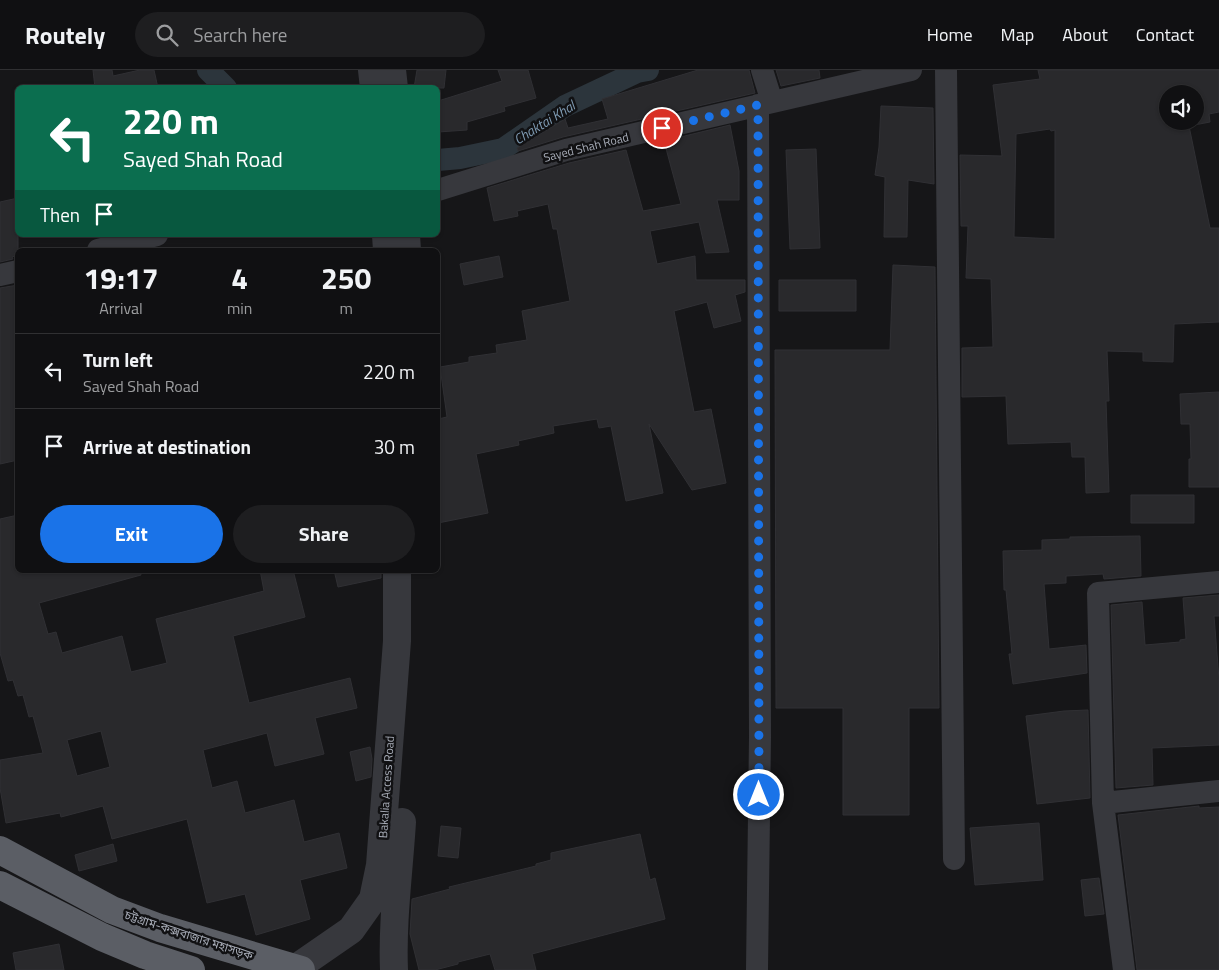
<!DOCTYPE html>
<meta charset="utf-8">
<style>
body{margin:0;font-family:"Titillium Web","Noto Sans Bengali",sans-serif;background:#1e1e20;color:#f1f3f6;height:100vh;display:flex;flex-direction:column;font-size:19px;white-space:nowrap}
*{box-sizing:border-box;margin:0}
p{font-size:16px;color:#9c9d9f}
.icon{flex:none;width:28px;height:28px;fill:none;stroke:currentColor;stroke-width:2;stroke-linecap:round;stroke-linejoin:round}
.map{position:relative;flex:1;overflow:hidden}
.drawer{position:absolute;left:15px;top:178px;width:425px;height:325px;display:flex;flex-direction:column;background:#101012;border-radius:8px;box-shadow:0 1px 4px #0004,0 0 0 1px #303032}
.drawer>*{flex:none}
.hud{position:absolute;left:15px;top:15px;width:425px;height:152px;border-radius:8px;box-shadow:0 1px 4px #0004,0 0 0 1px #303032;background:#0b6e4f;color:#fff;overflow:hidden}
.controls{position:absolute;left:1159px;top:15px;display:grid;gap:10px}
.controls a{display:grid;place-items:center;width:45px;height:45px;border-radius:50%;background:#101012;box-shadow:0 1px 4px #0004,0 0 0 1px #303032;font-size:25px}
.pin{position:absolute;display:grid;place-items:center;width:42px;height:42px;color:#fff;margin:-21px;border:2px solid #fff;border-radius:50%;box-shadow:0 1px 5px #0007}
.me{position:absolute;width:55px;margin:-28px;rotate:0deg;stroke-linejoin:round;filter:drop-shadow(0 0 4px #0008)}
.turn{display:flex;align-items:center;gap:18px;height:105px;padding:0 25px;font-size:22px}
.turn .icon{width:65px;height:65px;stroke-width:2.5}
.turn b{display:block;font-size:35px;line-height:42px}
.then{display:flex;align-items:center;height:48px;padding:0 25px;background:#0003;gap:10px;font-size:19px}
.eta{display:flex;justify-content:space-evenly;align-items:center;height:85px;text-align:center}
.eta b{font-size:30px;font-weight:700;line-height:35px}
.primary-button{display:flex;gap:10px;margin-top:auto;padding:10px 25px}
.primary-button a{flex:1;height:58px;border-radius:30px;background:#1a73e8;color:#fff;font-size:20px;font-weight:700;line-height:58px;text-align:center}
.primary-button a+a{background:#1e1e20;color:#f1f3f6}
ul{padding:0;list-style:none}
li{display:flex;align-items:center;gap:15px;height:75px;padding:0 25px;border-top:1px solid #303032}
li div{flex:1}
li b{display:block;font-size:19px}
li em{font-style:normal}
header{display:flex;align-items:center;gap:30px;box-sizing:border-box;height:70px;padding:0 25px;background:#101012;border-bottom:1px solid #303032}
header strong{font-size:24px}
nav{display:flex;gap:28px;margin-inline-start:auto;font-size:18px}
.search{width:350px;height:45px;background:#1e1e20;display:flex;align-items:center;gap:12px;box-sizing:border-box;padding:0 18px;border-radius:28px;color:#9c9d9f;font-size:19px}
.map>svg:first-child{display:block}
</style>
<header>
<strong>Routely</strong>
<div class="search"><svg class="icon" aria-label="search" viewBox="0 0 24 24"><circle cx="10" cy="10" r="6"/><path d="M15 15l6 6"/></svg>Search here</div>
<nav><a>Home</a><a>Map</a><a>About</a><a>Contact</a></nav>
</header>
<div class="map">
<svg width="1219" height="900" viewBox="0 0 1219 900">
<rect width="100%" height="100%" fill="#161618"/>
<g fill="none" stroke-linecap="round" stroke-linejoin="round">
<path stroke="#2c353c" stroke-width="22" d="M 208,0 L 226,18
M 438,90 L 460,88 L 503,79 L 565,36 L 637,2 L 648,0"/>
</g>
<path fill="#29292c" stroke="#303034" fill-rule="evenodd" d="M 93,0 L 112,0 L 113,6 L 140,0 L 154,0 L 158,18 L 95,18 Z
M 417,0 L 446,0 L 444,18 L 414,18 Z
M 498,0 L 528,0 L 536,28 L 504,37 L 505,41 L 467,52 L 467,60 L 438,62 L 438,31 L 502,11 Z
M 698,0 L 749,0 L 755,23 L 563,67 L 518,81 L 517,78 L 565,49 L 568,58 L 608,49 L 602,29 Z
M 776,0 L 819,0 L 820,8 L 781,16 Z
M 1038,0 L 1219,0 L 1219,42 L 1209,44 L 1210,52 L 1189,56 L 1210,158 L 1219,158 L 1219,252 L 1174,254 L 1173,292 L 1143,291 L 1143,282 L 1107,281 L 1109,331 L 1106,331 L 1109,422 L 1086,423 L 1085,387 L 1072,387 L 1071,372 L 1008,374 L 1006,326 L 962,327 L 962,278 L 993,277 L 991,209 L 966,208 L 968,156 L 961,156 L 960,85 L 1002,86 L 993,15 L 1040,9 ZM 1168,24 L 1195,24 L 1195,51 L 1168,51 ZM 1050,59 L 1051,61 L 1055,60 L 1055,169 L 1014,167 L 1016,64 Z
M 881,36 L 933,38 L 934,114 L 908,110 L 907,167 L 884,167 L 885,107 L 875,105 L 879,77 Z
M 730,55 L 739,101 L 739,130 L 717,130 L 729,182 L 706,183 L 699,152 L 650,161 L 657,194 L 695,186 L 696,210 L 745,210 L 745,222 L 735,225 L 741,251 L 714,258 L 707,232 L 674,241 L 694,342 L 711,339 L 726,413 L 692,420 L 649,354 L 663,423 L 626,431 L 611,356 L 599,358 L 597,349 L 553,356 L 554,363 L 518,371 L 519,375 L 476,384 L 488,443 L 438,453 L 438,349 L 447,347 L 440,297 L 469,292 L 469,287 L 497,283 L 496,275 L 527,270 L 522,241 L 570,231 L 557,159 L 553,159 L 548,134 L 517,141 L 518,146 L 494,151 L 487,118 L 569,93 L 626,80 L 643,141 L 681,134 L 664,71 Z
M 816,79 L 820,178 L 790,179 L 786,80 Z
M 18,128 L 18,185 L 12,187 L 13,189 L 0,192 L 0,132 Z
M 499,186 L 503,207 L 464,215 L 460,194 Z
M 893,195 L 935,197 L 939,638 L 909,638 L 909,745 L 843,745 L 843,638 L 776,638 L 775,280 L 890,280 Z
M 779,210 L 856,210 L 856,241 L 779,241 Z
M 18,215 L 18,390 L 0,394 L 0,218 Z
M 1219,322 L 1219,417 L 1189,417 L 1189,389 L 1191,389 L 1190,354 L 1181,354 L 1180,324 Z
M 1131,425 L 1194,425 L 1194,453 L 1131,453 Z
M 18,445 L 18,500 L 140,500 L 141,505 L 39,533 L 48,564 L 56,562 L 62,583 L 122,566 L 131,602 L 167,593 L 156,549 L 264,521 L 260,500 L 293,500 L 305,547 L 233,566 L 249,633 L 350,608 L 357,638 L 315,648 L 324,684 L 275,696 L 267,663 L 203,680 L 212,718 L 237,711 L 245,743 L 294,730 L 304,772 L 339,763 L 347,798 L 300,810 L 310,849 L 256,865 L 245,824 L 207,833 L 187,749 L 112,769 L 103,736 L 61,747 L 60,743 L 6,753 L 0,718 L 0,690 L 43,683 L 33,646 L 29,647 L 23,625 L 18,626 L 13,610 L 8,611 L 0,583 L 0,449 ZM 101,661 L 110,697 L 77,706 L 67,670 Z
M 1140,466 L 1141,506 L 1104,509 L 1103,504 L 1066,506 L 1066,513 L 1044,514 L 1049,579 L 1086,575 L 1087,603 L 1013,614 L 1009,584 L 1012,584 L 1006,520 L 1004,520 L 1003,481 L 1042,480 L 1042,470 L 1070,469 L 1070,467 Z
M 334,500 L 381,500 L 381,508 L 338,517 Z
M 1219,525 L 1219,546 L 1214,546 L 1219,609 L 1219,675 L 1152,678 L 1153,715 L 1116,718 L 1111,535 L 1142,532 L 1145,575 L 1180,572 L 1180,570 L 1186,569 L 1183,528 Z
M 1088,640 L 1090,728 L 1037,734 L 1026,646 L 1064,641 Z
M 370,677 L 372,689 L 371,707 L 356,711 L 350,682 Z
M 1199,736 L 1199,738 L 1219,737 L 1219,900 L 1137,900 L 1118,745 Z
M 1039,753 L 1043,810 L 975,815 L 970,758 Z
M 441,756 L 461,758 L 458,788 L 438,786 Z
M 640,764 L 650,810 L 655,808 L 665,849 L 532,884 L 536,900 L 495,900 L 490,884 L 458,892 L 458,894 L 435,900 L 419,900 L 410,864 L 412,829 L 450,819 L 449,817 L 536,796 L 536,794 L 551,790 L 551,783 Z
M 113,774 L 117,791 L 79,801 L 75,785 Z
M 1099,808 L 1104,844 L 1085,846 L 1081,810 Z
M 59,874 L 64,900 L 16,900 L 13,883 Z"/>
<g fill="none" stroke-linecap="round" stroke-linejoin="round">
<path stroke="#37383d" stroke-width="22" d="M 762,0 L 772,32
M 946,0 L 954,789
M 438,120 L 566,80 L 911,0
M 98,180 L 157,165
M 0,205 L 18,201
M 1103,733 L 1219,721
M 757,900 L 760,667 L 758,35
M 1124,900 L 1103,733 L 1098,523 L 1219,512"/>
<path stroke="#37383d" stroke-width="28" d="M 372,0 L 374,18
M 392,0 L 394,18
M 386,165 L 387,180
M 406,165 L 407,180
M 296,898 L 351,860 L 373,829 L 380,795 L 397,571 L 397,500
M 394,900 C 392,851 399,801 402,752"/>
<path stroke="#5b5e65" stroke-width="28" d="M 0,780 L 112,840 L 160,858 L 301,900
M 0,815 L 102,867 L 145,885 L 191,900"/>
</g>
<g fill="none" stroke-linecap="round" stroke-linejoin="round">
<path stroke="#1a73e8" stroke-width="9" stroke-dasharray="0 16.2" d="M 662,58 L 758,35 L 759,725"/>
</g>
<g text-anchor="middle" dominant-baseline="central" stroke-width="5" stroke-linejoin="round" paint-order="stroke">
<g font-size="12" fill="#a8adb8" stroke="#111113">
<text transform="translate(586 77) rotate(-14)">Sayed Shah Road</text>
<text transform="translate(386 717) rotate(-86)">Bakalia Access Road</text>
<text transform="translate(189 865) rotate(18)">চট্টগ্রাম-কক্সবাজার মহাসড়ক</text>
</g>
<g font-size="14" font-style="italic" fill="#7f9bb3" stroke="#111113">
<text transform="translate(544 52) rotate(-32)">Chaktai Khal</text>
</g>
</g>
</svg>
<div class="controls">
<a><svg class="icon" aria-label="sound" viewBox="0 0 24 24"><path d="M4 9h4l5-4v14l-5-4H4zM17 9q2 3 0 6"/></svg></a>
</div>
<div class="pin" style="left:662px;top:58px;background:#d93025"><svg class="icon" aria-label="arrive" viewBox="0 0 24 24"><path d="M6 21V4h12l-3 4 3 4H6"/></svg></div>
<svg class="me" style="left:759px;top:725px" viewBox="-20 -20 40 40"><circle r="17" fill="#1a73e8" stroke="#fff" stroke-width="3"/><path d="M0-11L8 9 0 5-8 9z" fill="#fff"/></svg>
<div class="hud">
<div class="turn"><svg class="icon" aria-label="left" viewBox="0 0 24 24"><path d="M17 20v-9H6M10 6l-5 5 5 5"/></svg><div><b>220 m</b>Sayed Shah Road</div></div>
<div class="then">Then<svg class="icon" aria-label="arrive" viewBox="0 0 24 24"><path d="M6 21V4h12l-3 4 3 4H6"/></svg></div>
</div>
<section class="drawer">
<div class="eta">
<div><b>19:17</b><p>Arrival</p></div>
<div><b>4</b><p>min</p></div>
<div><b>250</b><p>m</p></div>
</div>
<ul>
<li><svg class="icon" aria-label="left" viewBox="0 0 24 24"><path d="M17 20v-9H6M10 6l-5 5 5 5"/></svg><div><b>Turn left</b><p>Sayed Shah Road</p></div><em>220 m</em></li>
<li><svg class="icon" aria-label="arrive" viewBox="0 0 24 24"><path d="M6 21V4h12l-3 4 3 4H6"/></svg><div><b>Arrive at destination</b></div><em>30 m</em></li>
</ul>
<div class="primary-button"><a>Exit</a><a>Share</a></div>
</section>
</div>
